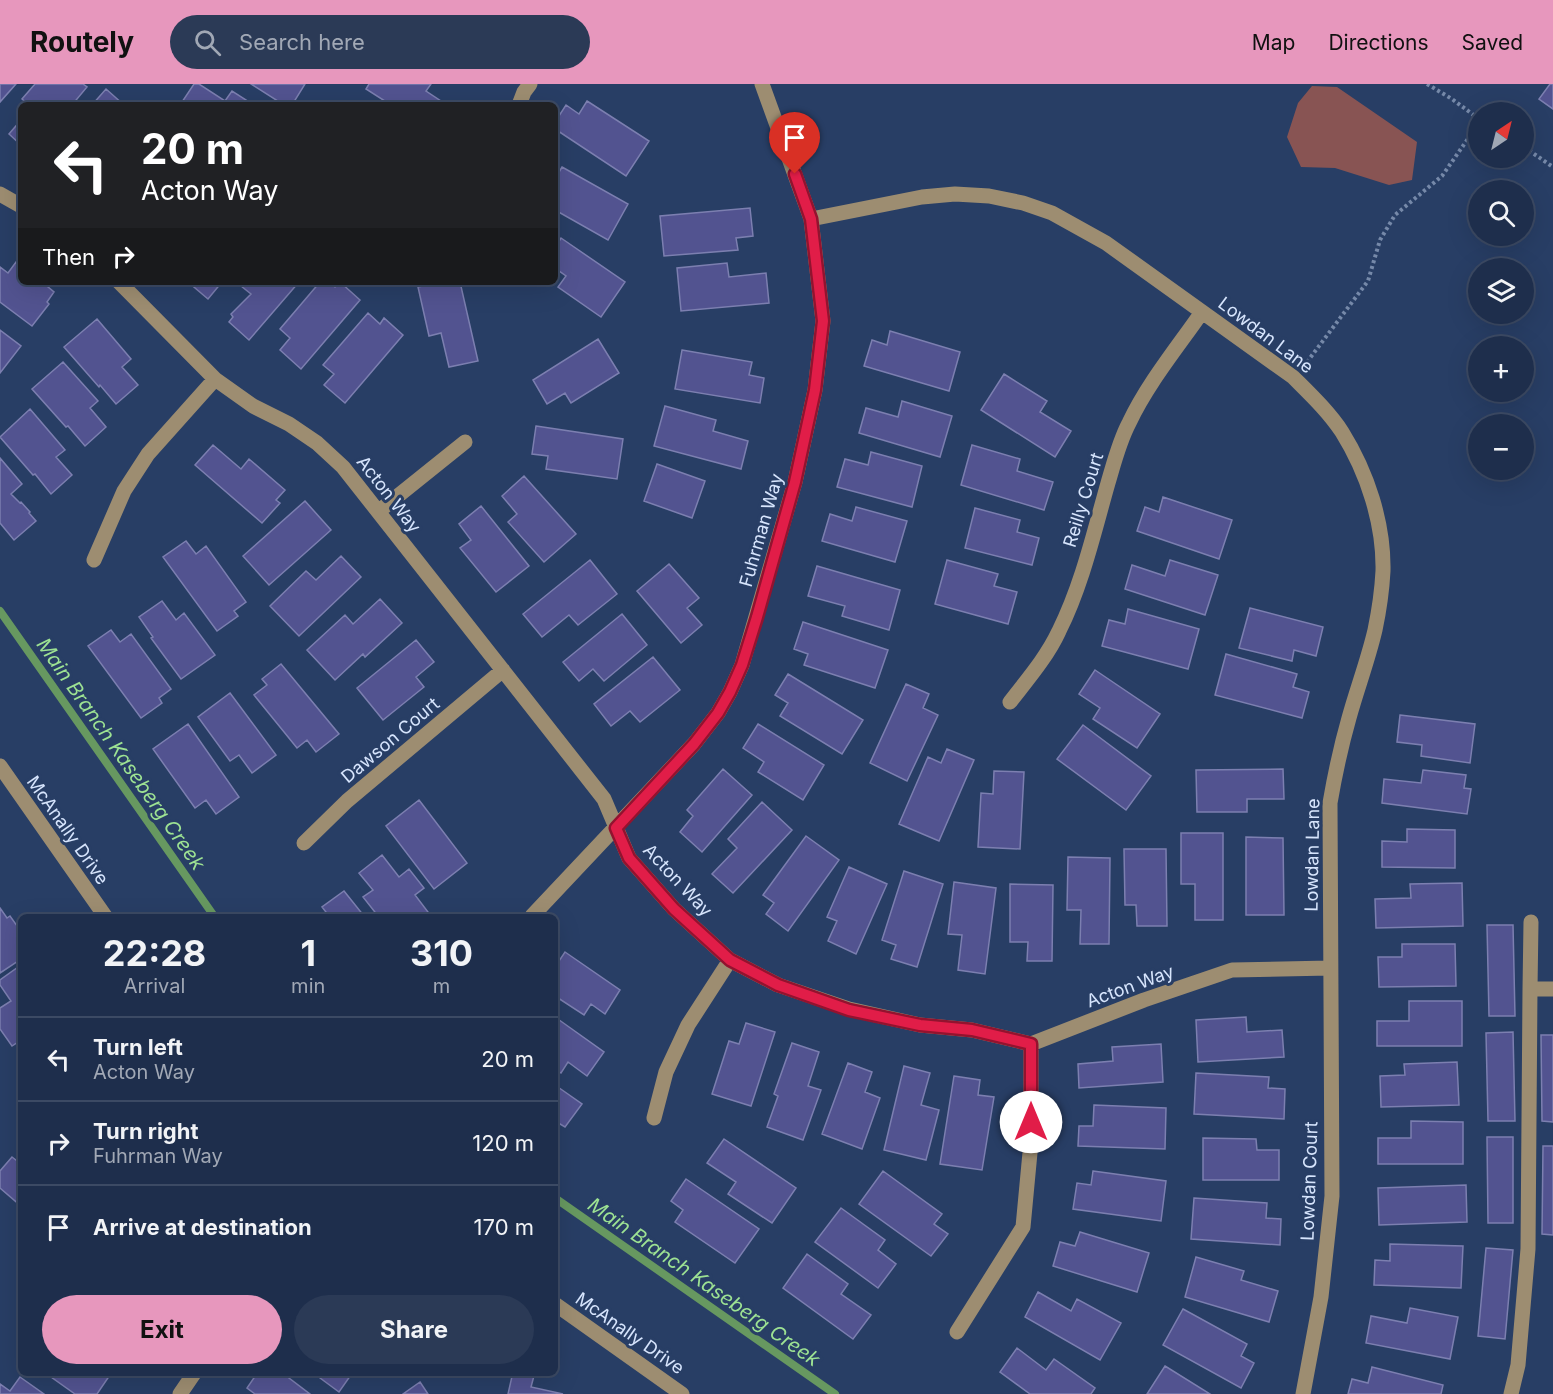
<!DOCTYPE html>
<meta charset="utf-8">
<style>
body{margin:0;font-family:Inter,sans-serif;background:#2b3a56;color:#f1f3f6;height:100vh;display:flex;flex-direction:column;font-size:22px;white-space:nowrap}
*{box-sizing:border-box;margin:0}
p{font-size:20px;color:#a1a8b5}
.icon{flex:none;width:33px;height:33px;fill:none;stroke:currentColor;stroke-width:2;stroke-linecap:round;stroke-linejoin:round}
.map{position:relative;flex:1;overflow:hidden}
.side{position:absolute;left:18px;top:830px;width:540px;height:462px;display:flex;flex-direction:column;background:#1e2e4c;border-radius:9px;box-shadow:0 6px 24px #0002,0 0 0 2px #3c4a64}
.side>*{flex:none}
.banner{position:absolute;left:18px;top:18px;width:540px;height:183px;border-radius:9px;box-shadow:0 6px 24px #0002,0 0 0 2px #3c4a64;background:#202124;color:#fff;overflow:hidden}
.needle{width:39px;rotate:35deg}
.fabs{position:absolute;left:1468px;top:18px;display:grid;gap:12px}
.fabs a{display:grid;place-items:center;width:66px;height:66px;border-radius:50%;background:#1e2e4c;box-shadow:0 6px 24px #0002,0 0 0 2px #3c4a64;font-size:30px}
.pin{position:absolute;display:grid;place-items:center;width:51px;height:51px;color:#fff;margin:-62px -26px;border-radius:50% 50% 50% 0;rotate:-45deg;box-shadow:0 0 6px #0007}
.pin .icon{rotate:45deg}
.me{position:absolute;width:66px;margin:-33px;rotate:0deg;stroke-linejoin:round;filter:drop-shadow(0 0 4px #0008)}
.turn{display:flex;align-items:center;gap:21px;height:126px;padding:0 24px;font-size:27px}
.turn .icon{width:78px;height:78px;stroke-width:2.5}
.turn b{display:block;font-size:42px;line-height:51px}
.then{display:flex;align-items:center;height:57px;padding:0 24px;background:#0003;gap:12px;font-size:22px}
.eta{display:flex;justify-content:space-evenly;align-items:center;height:102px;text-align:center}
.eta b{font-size:36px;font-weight:700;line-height:42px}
.cta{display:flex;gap:12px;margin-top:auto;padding:12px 24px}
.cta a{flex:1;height:69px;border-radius:36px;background:#e797bd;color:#111;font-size:24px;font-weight:700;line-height:69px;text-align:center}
.cta a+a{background:#2b3a56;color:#f1f3f6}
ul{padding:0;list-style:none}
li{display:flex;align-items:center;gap:18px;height:84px;padding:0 24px;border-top:2px solid #3c4a64}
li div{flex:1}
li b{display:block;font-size:22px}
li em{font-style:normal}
header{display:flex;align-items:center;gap:36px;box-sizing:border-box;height:84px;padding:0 30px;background:#e797bd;color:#111}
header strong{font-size:28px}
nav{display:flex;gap:33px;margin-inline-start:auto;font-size:21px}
.search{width:420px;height:54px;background:#2b3a56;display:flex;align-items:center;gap:15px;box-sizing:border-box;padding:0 21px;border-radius:33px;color:#a1a8b5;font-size:22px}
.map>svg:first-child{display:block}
</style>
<header>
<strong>Routely</strong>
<div class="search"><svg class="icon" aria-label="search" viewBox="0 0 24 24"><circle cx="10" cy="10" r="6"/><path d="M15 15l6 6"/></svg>Search here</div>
<nav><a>Map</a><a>Directions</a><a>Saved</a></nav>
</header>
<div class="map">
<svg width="1553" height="1310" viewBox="0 0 1553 1310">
<rect width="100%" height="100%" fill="#283e65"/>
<path fill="#885453" d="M 1312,2 L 1337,3 L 1417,58 L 1412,96 L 1389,101 L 1335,84 L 1301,83 L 1287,53 L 1298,19 Z"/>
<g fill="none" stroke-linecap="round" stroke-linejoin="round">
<path stroke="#679860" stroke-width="8" d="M 0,527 L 214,832
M 555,1114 L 835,1310"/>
</g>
<path fill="#525390" stroke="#7c7fb0" stroke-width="1.5" d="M 0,0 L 16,0 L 0,18 Z
M 35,0 L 83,0 L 87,3 L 72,21 L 29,21 L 22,15 Z
M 194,0 L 199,0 L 225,17 L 232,7 L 254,21 L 180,21 Z
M 251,0 L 305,0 L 292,21 L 284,21 Z
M 369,0 L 431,0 L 426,7 L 447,21 L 391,21 L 366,5 Z
M 1550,0 L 1553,0 L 1553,25 L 1539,15 Z
M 106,5 L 124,21 L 92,21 Z
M 587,17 L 649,57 L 626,92 L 555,45 L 555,38 L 566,21 L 579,30 Z
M 21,36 L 21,61 L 9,50 Z
M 562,83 L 628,120 L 608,156 L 555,126 L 555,95 Z
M 750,124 L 753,152 L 736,154 L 738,166 L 664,172 L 660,132 Z
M 561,154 L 625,198 L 601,233 L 558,203 L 566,192 L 555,184 L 555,164 Z
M 16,178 L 21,182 L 21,198 L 42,198 L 54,208 L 47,218 L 49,220 L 32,242 L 0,218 L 0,183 L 8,189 Z
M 727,179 L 729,193 L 766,189 L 769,219 L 681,227 L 677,184 Z
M 188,198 L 222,198 L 208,215 Z
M 245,198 L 299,198 L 249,256 L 229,238 L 233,233 L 231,230 L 251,210 L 241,202 Z
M 320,198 L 329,198 L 335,203 L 340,198 L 360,216 L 301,285 L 280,266 L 290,254 L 280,245 Z
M 441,198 L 460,198 L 478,277 L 449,283 L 441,249 L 429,252 L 418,203 Z
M 368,229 L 380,240 L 384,234 L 403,251 L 345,319 L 324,301 L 334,290 L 323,281 Z
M 97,235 L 131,275 L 122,283 L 138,301 L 116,320 L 100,301 L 99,303 L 64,263 Z
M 0,246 L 21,262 L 0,289 Z
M 890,247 L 960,268 L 949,307 L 864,282 L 872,256 L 887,261 Z
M 598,255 L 619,289 L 571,319 L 565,309 L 547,320 L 533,296 Z
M 682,266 L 752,278 L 749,291 L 764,294 L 760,319 L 675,305 Z
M 63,278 L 98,317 L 90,324 L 106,343 L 85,362 L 68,342 L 66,343 L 32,305 Z
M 1004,290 L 1047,317 L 1040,328 L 1071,347 L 1055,373 L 981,326 Z
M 902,317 L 952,332 L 940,373 L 859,349 L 866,324 L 898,333 Z
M 665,322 L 716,336 L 713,347 L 748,357 L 741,385 L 654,362 Z
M 30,325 L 65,366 L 56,373 L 72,391 L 51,410 L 35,390 L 33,391 L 0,353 Z
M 536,342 L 623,355 L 617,395 L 546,385 L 548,372 L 532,370 Z
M 213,361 L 241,385 L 249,375 L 285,406 L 276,416 L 280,419 L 262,439 L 195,381 Z
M 972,361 L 1020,375 L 1017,387 L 1053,398 L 1044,426 L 961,401 Z
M 871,368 L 922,382 L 912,423 L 837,403 L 845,375 L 868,381 Z
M 0,374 L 22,400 L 11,410 L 20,419 L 21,418 L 30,428 L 29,429 L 36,437 L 14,456 L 0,439 Z
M 657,380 L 705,397 L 692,434 L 644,417 Z
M 524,392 L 576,450 L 544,478 L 508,438 L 517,430 L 502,412 Z
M 1163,413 L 1232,436 L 1219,475 L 1137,447 L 1145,423 L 1159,428 Z
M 305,417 L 331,446 L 269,501 L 243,472 Z
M 481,422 L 529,482 L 496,508 L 460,464 L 471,456 L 459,440 Z
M 856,423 L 907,437 L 895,478 L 822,457 L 830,430 L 852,437 Z
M 975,424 L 1020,436 L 1017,448 L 1039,454 L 1032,481 L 965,464 Z
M 186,457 L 196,470 L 206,462 L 246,518 L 234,527 L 238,532 L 217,547 L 163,473 Z
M 341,472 L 361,493 L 299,552 L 270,522 L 306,487 L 316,496 Z
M 590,476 L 617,510 L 578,541 L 569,531 L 542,553 L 523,530 Z
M 947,476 L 998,490 L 994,502 L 1017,508 L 1008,540 L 935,520 Z
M 1170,476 L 1218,491 L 1205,531 L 1125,505 L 1132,481 L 1165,492 Z
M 669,480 L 699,514 L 687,524 L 702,541 L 681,559 L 637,507 Z
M 817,482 L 900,506 L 889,546 L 842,532 L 845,522 L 808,512 Z
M 380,515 L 402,539 L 365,573 L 363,570 L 335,596 L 307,566 L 345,531 L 353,540 Z
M 162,517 L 176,536 L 184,529 L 215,571 L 181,595 L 151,554 L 153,553 L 139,533 Z
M 1250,524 L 1323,543 L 1316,572 L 1294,566 L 1292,577 L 1239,564 Z
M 1128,525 L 1199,545 L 1188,585 L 1102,562 L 1109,536 L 1125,540 Z
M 622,530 L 647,561 L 604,597 L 593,585 L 579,597 L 563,578 Z
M 803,538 L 888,566 L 875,604 L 804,581 L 808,570 L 794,565 Z
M 111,546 L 120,558 L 131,550 L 171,605 L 159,614 L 162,619 L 141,634 L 88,562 Z
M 416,556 L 434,578 L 416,593 L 424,603 L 383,636 L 357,604 Z
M 1226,570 L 1297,590 L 1293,603 L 1309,608 L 1302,634 L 1215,611 Z
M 653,573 L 680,606 L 640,638 L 630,627 L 611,642 L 594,620 Z
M 281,580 L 339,650 L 316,668 L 307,656 L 297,664 L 254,611 L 267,601 L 262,595 Z
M 1095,586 L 1160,630 L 1137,664 L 1093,635 L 1100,624 L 1079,610 Z
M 788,590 L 863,636 L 842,670 L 780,632 L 788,619 L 775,611 Z
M 906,600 L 929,610 L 923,624 L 938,631 L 907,697 L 870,679 Z
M 230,609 L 276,671 L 252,689 L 239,671 L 230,677 L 198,633 Z
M 1400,631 L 1475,640 L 1470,679 L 1421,672 L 1422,661 L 1397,658 Z
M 188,640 L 239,713 L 216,730 L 206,716 L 195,724 L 153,665 Z
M 758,640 L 824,681 L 803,716 L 758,688 L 764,678 L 743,664 Z
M 1083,641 L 1151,692 L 1126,726 L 1057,675 Z
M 947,665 L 974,676 L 939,757 L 899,740 L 928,673 L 941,679 Z
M 723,685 L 752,711 L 702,768 L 680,748 L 693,732 L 687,726 Z
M 1283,685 L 1284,715 L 1247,715 L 1247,728 L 1197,728 L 1196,686 Z
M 1423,686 L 1466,691 L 1464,704 L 1471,705 L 1467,730 L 1382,719 L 1384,695 L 1421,699 Z
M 994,687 L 1024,688 L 1020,765 L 978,763 L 981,709 L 993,710 Z
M 419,716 L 467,779 L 434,805 L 386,742 Z
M 762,718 L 792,746 L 733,809 L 712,790 L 737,764 L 728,755 Z
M 1407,745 L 1455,746 L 1455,784 L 1382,783 L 1382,757 L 1407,758 Z
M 1181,749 L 1223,749 L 1223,836 L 1195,836 L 1195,800 L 1181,800 Z
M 806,752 L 839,776 L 788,847 L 766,830 L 774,819 L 763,811 Z
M 1246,753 L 1283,754 L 1284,831 L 1246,831 Z
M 1124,765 L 1166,765 L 1167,842 L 1137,842 L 1136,821 L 1125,821 Z
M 382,771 L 399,793 L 409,785 L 424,804 L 415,811 L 431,832 L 378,832 L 363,813 L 373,806 L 359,789 Z
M 1068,773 L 1110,774 L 1109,860 L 1080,860 L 1081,826 L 1067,826 Z
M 849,783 L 887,800 L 856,870 L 828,857 L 837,837 L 827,833 Z
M 904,787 L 943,800 L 917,883 L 891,875 L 896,861 L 882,856 Z
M 954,798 L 996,804 L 985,890 L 958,886 L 962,851 L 948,850 Z
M 1462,799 L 1463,842 L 1376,844 L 1375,815 L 1411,814 L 1410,800 Z
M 1010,800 L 1053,801 L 1052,877 L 1027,877 L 1028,858 L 1010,858 Z
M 344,807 L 364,832 L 329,832 L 322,823 Z
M 0,824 L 7,834 L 10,832 L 20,846 L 17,848 L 21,855 L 21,875 L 0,889 Z
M 1487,841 L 1513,841 L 1515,932 L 1489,932 Z
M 1402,860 L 1455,860 L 1456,902 L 1379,903 L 1378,873 L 1402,873 Z
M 565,868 L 620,906 L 605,930 L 591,920 L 584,931 L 555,912 L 555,883 Z
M 21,881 L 21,956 L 12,962 L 0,945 L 0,924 L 11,917 L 0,901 L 0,896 Z
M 1409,917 L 1462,917 L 1462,962 L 1377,962 L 1377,937 L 1409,937 Z
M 555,933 L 604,968 L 587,992 L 568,978 L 561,989 L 555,985 Z
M 1246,933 L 1247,948 L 1282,946 L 1284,973 L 1198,978 L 1196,936 Z
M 746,939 L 775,948 L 751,1022 L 712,1010 L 729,957 L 739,960 Z
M 1513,948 L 1515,1037 L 1488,1037 L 1486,949 Z
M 1541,951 L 1553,951 L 1553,1038 L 1542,1037 Z
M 792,959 L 819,968 L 808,1002 L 821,1006 L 803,1056 L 767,1043 L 778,1012 L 774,1010 Z
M 1161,960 L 1163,998 L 1079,1004 L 1078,980 L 1113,977 L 1112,963 Z
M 1457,978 L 1459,1021 L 1381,1023 L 1380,992 L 1405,991 L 1404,980 Z
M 848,979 L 872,988 L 865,1008 L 880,1014 L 862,1065 L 822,1050 Z
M 904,982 L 930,989 L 921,1021 L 939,1026 L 926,1076 L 884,1066 Z
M 1196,989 L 1269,993 L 1268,1004 L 1285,1005 L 1284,1035 L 1194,1030 Z
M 954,992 L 980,996 L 978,1011 L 994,1013 L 982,1086 L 940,1080 Z
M 555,1001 L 582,1020 L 565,1043 L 555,1037 Z
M 1094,1021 L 1166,1024 L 1165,1065 L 1078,1062 L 1079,1042 L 1093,1042 Z
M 1411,1037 L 1463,1038 L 1463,1080 L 1378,1080 L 1378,1054 L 1411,1054 Z
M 1487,1053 L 1513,1053 L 1513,1139 L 1488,1139 Z
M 1203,1054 L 1256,1055 L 1257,1066 L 1279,1066 L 1279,1096 L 1203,1096 Z
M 724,1055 L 796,1104 L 772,1139 L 728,1110 L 736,1098 L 707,1079 Z
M 1543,1062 L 1553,1062 L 1553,1151 L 1542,1150 Z
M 12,1073 L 21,1080 L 21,1122 L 0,1104 L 0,1087 Z
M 883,1087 L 942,1130 L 934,1140 L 948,1150 L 931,1172 L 859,1120 Z
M 1093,1087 L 1166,1097 L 1161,1137 L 1073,1125 L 1077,1099 L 1091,1101 Z
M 686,1095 L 759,1145 L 735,1179 L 675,1138 L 683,1126 L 671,1117 Z
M 1466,1101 L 1467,1138 L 1379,1141 L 1378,1104 Z
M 1194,1114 L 1267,1119 L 1266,1134 L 1281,1135 L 1280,1161 L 1191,1155 Z
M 841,1124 L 885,1156 L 878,1166 L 896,1180 L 878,1204 L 815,1158 Z
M 1080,1148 L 1149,1169 L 1137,1208 L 1053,1182 L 1060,1158 L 1075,1162 Z
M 1390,1160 L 1463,1162 L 1461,1204 L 1374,1201 L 1375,1176 L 1390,1177 Z
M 1486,1164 L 1513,1166 L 1505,1255 L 1478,1252 Z
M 807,1170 L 848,1200 L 841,1210 L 871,1231 L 853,1255 L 783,1204 Z
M 1196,1173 L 1244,1187 L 1241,1196 L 1278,1207 L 1269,1238 L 1185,1213 Z
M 1038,1208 L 1071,1227 L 1077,1215 L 1121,1239 L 1100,1276 L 1025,1233 Z
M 1410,1224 L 1458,1233 L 1450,1275 L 1366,1259 L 1371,1232 L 1407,1239 Z
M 1183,1225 L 1247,1260 L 1241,1272 L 1254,1279 L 1241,1304 L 1163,1261 Z
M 1017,1264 L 1046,1286 L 1054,1275 L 1095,1304 L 1091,1310 L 1030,1310 L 1000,1288 Z
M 1165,1282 L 1210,1310 L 1147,1310 Z
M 1372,1283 L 1443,1301 L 1441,1310 L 1348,1310 L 1352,1295 L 1368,1299 Z
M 44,1288 L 112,1288 L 97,1310 L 75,1310 Z
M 258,1288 L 281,1288 L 310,1310 L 255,1310 L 247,1304 Z
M 312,1288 L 353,1288 L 339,1308 Z
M 513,1288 L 535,1288 L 531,1303 L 563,1310 L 508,1310 Z
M 20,1293 L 44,1310 L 0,1310 L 0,1300 L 10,1307 Z
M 420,1298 L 428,1310 L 403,1310 Z"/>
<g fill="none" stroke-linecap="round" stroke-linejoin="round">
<path stroke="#7689a9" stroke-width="4" stroke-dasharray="3 3" stroke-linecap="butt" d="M 1427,0 L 1452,15 L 1479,35
M 1524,63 L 1553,83
M 1307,278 L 1368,197 L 1380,156 L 1395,131 L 1442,92 L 1479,39"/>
<path stroke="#9d8d71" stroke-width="15" d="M 519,21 L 524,8 L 530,0
M 0,110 L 21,122
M 811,135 L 922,113 L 955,110 L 989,112 L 1023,119 L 1052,129 L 1106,159 L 1293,293 C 1310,310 1329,328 1342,348 C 1367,388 1384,439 1383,487 C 1382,506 1379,527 1375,546 C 1368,576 1357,605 1349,634 C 1341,662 1335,690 1330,719 L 1332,1112 L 1321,1213 L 1303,1310
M 119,198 L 215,295 L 253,322 L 289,340 L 317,359 L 343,383 L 604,715 L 629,774 L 674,825 L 730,876 L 778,901 L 849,925 L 920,941 L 972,946 L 1031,960 L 1144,916 L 1232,886 L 1330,884
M 379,427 L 465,358
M 94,476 L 124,407 L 148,370 L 215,295
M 1010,618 C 1027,596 1047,573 1059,547 C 1082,501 1094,448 1108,399 C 1114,379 1119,358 1129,339 C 1148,299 1177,264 1202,228
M 0,682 L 105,832
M 304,759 L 347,717 L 503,586
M 532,832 L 694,660 L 718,629 L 730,608 L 742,581 L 795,398 L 815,306 L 823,237 L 811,135 L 762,0
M 1530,905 L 1531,838
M 654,1034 L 666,988 L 688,941 L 730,876
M 555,1220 L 682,1310
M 957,1248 L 1023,1143 L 1031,1058 L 1031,960
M 180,1310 L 195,1288
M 1511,1310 L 1518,1281 L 1528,1165 L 1530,905 L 1553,905"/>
</g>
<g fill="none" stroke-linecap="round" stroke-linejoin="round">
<defs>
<path id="route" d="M 795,90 L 811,135 L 823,237 L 815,306 L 795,398 L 757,533 L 742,581 L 730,608 L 718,629 L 694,660 L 616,744 L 629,774 L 674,825 L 730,876 L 778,901 L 849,926 L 920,941 L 972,946 L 1031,960 L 1031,1038"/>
</defs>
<use href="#route" stroke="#92132f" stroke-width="15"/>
<use href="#route" stroke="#e11d48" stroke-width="10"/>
</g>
<g text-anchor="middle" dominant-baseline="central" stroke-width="6" stroke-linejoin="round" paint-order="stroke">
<g font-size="18" fill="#d7e5fd" stroke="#283e65">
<text transform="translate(1266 251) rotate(37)">Lowdan Lane</text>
<text transform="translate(389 410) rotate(52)">Acton Way</text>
<text transform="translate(1083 416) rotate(-73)">Reilly Court</text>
<text transform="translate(761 446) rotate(-74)">Fuhrman Way</text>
<text transform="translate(390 656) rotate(-40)">Dawson Court</text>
<text transform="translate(68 746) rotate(55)">McAnally Drive</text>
<text transform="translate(1312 771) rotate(-89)">Lowdan Lane</text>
<text transform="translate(678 796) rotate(47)">Acton Way</text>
<text transform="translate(1130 902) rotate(-20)">Acton Way</text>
<text transform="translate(1309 1097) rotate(-88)">Lowdan Court</text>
<text transform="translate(630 1249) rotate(35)">McAnally Drive</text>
</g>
<g font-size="20" font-style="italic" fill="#9de293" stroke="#283e65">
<text transform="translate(121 670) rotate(55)">Main Branch Kaseberg Creek</text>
<text transform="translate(704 1198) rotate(35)">Main Branch Kaseberg Creek</text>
</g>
</g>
</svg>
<div class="fabs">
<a><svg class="needle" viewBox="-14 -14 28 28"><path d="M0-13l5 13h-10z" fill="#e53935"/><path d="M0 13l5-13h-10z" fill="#a1a8b5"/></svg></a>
<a><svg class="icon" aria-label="search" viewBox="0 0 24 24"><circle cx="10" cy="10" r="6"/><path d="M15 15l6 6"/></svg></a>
<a><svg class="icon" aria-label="layers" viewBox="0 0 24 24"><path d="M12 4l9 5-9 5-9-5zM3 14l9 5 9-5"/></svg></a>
<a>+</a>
<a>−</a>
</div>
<div class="pin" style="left:795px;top:90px;background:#d93025"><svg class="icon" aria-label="arrive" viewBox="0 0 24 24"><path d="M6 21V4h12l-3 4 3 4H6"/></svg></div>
<svg class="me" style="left:1031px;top:1038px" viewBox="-20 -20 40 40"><circle r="19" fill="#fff"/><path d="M0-13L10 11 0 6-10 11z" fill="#e11d48"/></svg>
<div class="banner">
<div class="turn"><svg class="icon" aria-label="left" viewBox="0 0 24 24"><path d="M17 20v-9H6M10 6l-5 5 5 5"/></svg><div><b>20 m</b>Acton Way</div></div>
<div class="then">Then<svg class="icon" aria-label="right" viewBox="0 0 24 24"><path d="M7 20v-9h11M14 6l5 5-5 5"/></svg></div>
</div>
<section class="side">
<div class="eta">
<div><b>22:28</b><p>Arrival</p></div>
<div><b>1</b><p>min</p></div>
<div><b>310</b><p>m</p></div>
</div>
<ul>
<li><svg class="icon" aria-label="left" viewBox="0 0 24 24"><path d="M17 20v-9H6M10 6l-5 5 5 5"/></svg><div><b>Turn left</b><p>Acton Way</p></div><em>20 m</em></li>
<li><svg class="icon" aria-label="right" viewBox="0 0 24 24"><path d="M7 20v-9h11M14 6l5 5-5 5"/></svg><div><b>Turn right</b><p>Fuhrman Way</p></div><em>120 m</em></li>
<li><svg class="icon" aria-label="arrive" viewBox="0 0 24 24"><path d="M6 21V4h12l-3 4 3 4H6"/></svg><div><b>Arrive at destination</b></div><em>170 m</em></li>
</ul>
<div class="cta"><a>Exit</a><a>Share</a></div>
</section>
</div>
